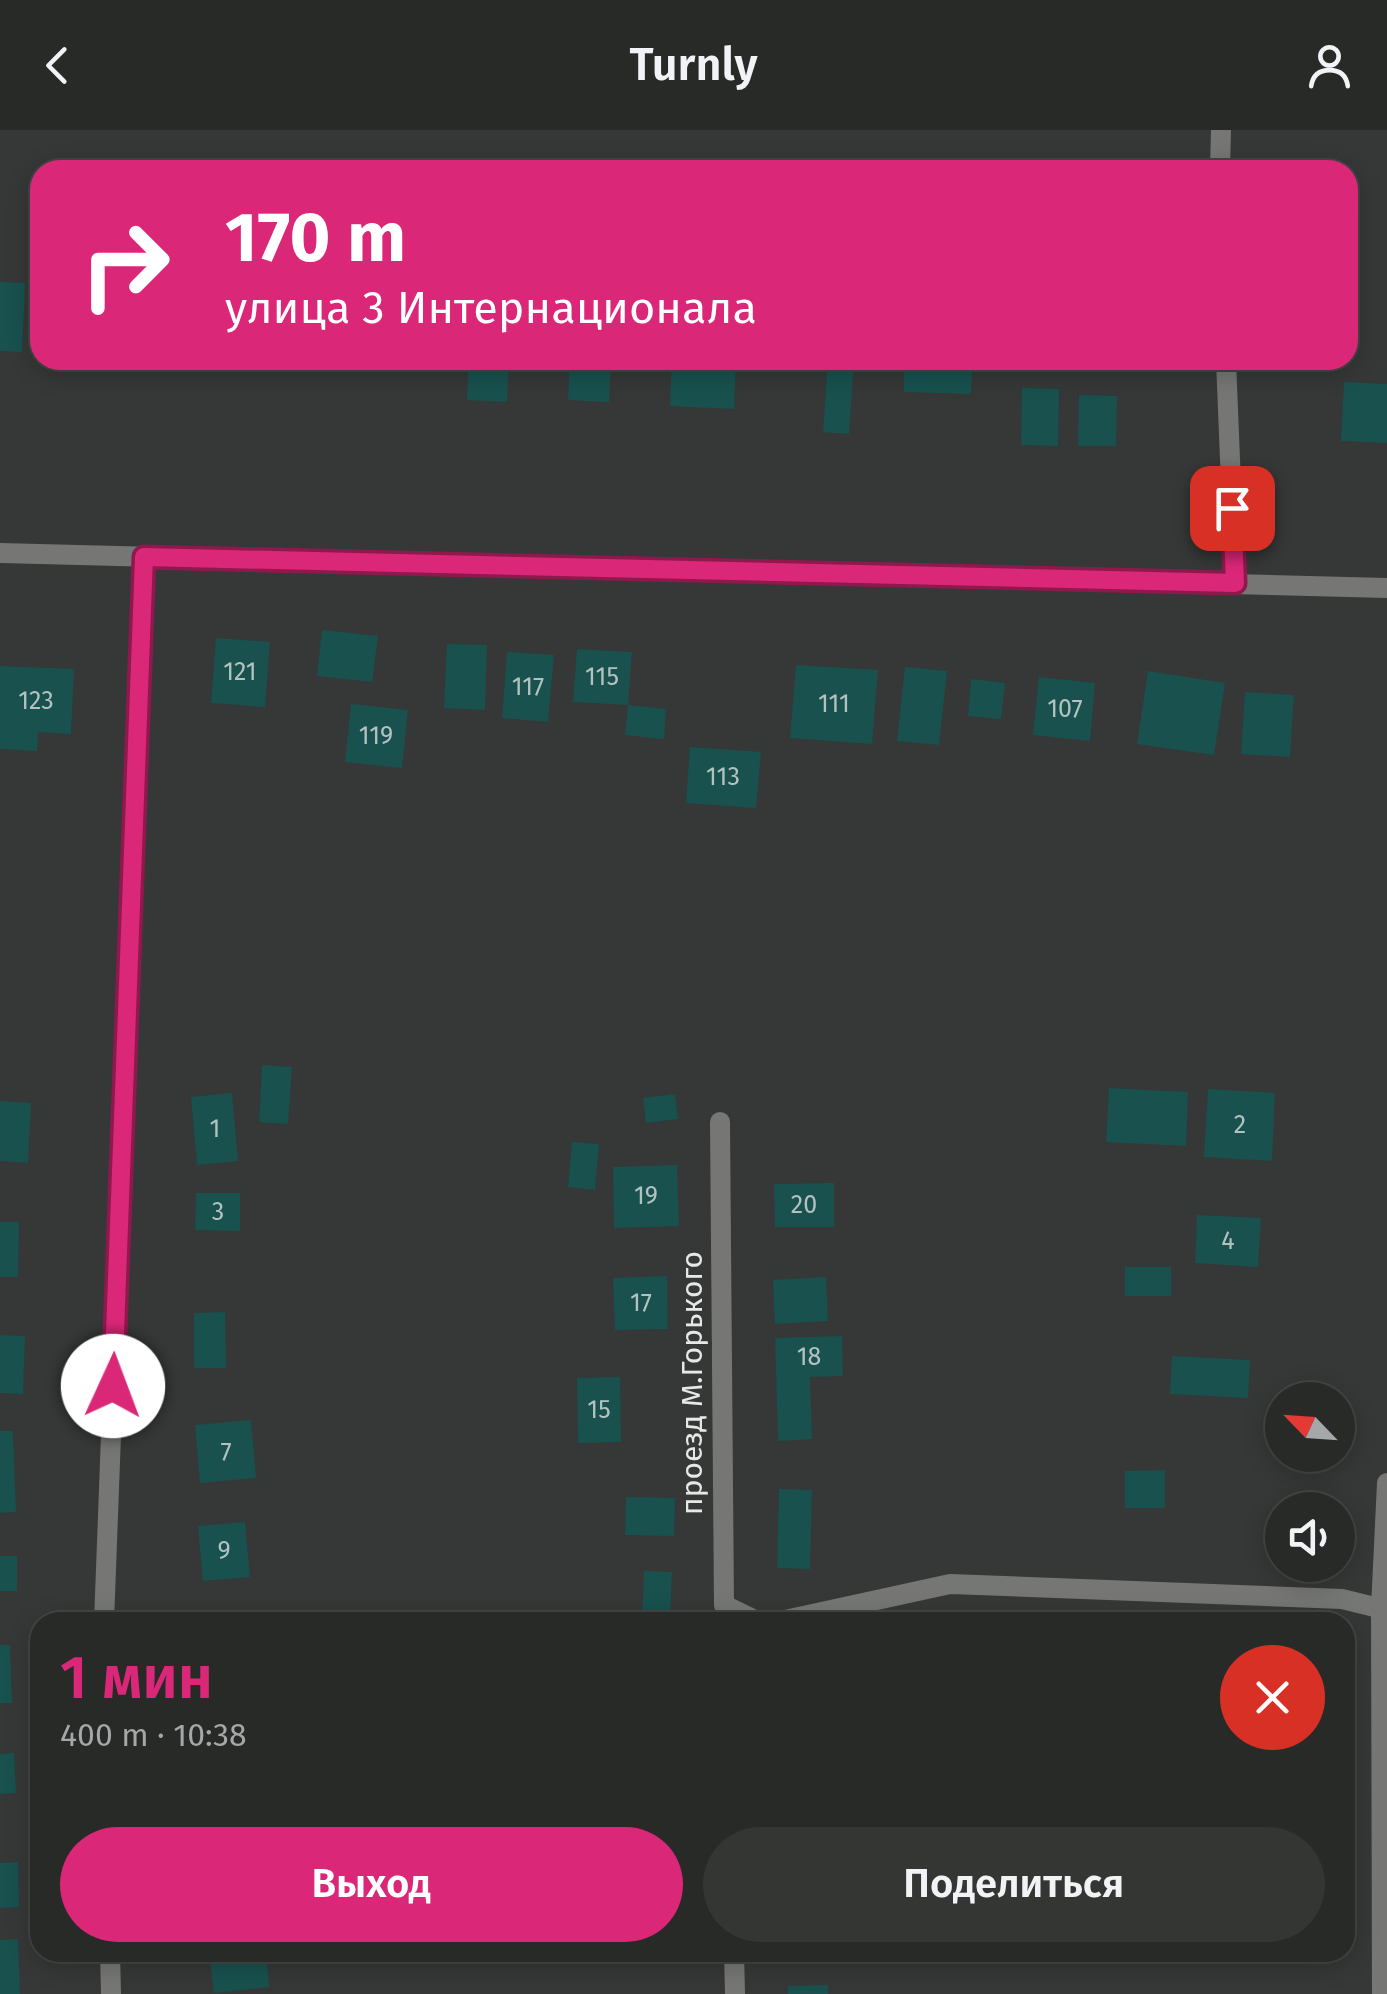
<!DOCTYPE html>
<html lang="ru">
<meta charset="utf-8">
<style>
body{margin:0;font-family:"Fira Sans",sans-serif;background:#343634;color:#f1f3f6;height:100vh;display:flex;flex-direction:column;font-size:38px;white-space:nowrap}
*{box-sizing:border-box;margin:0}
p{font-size:32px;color:#a5a7a8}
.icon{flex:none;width:55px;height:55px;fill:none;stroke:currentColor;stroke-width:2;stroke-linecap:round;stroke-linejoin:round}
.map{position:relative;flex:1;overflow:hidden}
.panel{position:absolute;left:30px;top:1482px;width:1325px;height:350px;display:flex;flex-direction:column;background:#282a28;border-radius:30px;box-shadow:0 5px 25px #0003,0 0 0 2px #444645}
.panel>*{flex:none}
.hud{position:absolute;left:30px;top:30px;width:1328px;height:210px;border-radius:30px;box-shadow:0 5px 25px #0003,0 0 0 2px #444645;background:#db2777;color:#fff;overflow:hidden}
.needle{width:65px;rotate:295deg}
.controls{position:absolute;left:1265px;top:1252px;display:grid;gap:20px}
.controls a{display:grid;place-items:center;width:90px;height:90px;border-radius:50%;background:#282a28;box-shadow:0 5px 25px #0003,0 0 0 2px #444645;font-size:50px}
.pin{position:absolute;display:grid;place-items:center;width:85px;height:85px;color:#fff;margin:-42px;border-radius:20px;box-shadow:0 5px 15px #0006}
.me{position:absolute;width:110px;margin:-55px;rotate:2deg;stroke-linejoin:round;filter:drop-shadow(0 0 8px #0008)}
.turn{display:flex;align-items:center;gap:35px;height:210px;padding:0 30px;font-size:45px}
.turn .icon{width:130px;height:130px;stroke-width:2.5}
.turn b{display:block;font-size:70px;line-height:85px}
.round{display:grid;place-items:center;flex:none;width:105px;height:105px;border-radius:52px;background:#343634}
.overview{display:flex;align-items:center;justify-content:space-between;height:170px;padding:0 30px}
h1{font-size:60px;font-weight:600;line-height:75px;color:#db2777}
.cta{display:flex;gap:20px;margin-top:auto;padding:20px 30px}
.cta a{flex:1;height:115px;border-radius:60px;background:#db2777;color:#fff;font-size:40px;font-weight:600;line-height:115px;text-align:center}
.cta a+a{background:#343634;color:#f1f3f6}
header{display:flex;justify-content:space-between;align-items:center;height:130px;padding:0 30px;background:#282a28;font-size:45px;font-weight:600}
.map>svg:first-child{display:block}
</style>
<header><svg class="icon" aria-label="back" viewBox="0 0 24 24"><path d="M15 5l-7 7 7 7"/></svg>Turnly<svg class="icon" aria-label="person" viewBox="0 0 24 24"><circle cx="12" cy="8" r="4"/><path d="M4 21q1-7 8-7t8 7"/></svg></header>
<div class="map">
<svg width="1387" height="1864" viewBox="0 0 1387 1864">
<rect width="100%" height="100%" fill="#353836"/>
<path fill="#18514e" d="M 0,152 L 25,153 L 22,222 L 0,221 Z
M 187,230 L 238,230 L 237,242 L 187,239 Z
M 469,230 L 509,230 L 507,272 L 467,270 Z
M 570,230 L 611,230 L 609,272 L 568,270 Z
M 672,230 L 736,230 L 734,279 L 670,276 Z
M 828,230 L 854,230 L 849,304 L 823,302 Z
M 904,230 L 972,230 L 971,264 L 904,262 Z
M 1344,252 L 1387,254 L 1387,313 L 1341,311 Z
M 1022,258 L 1059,259 L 1058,316 L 1021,315 Z
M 1079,265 L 1117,266 L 1116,316 L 1078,316 Z
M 322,500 L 378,506 L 372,552 L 317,546 Z
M 216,508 L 270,512 L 265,577 L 211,573 Z
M 447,514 L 487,515 L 485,580 L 444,578 Z
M 577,519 L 632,522 L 628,575 L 666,579 L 664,609 L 625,605 L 628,575 L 573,572 Z
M 507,522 L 554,525 L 548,592 L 502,588 Z
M 796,535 L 878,540 L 872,614 L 790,608 Z
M 0,536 L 74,539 L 71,604 L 38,602 L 37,621 L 0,619 Z
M 905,537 L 947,541 L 939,615 L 897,611 Z
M 1148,541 L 1225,553 L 1214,625 L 1137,614 Z
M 1039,547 L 1095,553 L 1090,611 L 1033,605 Z
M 971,549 L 1005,553 L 1001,589 L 968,586 Z
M 1245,562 L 1294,565 L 1290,627 L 1241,624 Z
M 351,574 L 408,580 L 402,638 L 345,632 Z
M 690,617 L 761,622 L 756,678 L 686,673 Z
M 262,935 L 292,937 L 288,994 L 259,992 Z
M 1109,958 L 1188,962 L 1186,1016 L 1106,1012 Z
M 1208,959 L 1275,963 L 1272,1031 L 1204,1027 Z
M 232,963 L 238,1031 L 197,1035 L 191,967 Z
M 675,964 L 678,989 L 646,993 L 643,968 Z
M 0,971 L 31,973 L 28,1033 L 0,1031 Z
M 572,1012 L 599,1014 L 595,1060 L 568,1057 Z
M 677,1035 L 679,1096 L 614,1098 L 613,1037 Z
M 834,1053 L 834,1097 L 775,1097 L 774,1054 Z
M 196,1063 L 240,1063 L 240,1101 L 195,1100 Z
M 1197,1085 L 1261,1088 L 1258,1137 L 1195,1133 Z
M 0,1092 L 19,1092 L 18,1147 L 0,1147 Z
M 1125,1137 L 1171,1137 L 1171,1166 L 1125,1166 Z
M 667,1146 L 668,1199 L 615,1200 L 613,1148 Z
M 826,1147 L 828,1191 L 775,1194 L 773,1150 Z
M 225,1182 L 226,1238 L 194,1238 L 194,1183 Z
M 0,1205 L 25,1206 L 23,1264 L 0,1263 Z
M 842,1206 L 843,1246 L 810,1247 L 812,1309 L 778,1311 L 775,1208 Z
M 1172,1226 L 1250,1230 L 1248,1268 L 1170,1264 Z
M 620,1247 L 621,1312 L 578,1313 L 577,1248 Z
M 251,1290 L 256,1348 L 200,1353 L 195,1295 Z
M 0,1301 L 13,1301 L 16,1382 L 0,1383 Z
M 1165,1340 L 1165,1378 L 1125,1378 L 1125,1341 Z
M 779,1359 L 812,1360 L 810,1439 L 777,1438 Z
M 626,1367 L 675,1368 L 674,1406 L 625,1405 Z
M 245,1392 L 250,1447 L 203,1451 L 198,1396 Z
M 0,1426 L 17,1426 L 17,1461 L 0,1461 Z
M 644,1441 L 672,1442 L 670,1490 L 642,1489 Z
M 242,1488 L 242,1492 L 217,1492 L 217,1490 Z
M 0,1515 L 10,1515 L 12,1573 L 0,1573 Z
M 14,1623 L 16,1663 L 0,1664 L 0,1624 Z
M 18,1732 L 19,1777 L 0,1778 L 0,1733 Z
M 18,1809 L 20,1864 L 0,1864 L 0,1810 Z
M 209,1822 L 266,1822 L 269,1857 L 214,1863 Z
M 1199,1822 L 1252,1822 L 1252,1827 L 1199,1826 Z
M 828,1855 L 828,1864 L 788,1864 L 788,1856 Z"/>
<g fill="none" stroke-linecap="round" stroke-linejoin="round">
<path stroke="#767675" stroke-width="20" d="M 1220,40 L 1221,0
M 1226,230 L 1235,453
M 720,992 L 724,1475 L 759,1492
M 104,1492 L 144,427
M 776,1492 L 950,1454 L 1342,1469 L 1387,1480
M 110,1822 L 111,1864
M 734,1822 L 735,1864
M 1382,1864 L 1381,1478 L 1387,1353"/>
<path stroke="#767675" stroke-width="20" d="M 0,423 L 1387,458"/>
</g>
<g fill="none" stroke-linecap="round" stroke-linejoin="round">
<defs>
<path id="route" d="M 113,1256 L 144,427 L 1235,453 L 1232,378"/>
</defs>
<use href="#route" stroke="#8e194d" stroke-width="25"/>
<use href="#route" stroke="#db2777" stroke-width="18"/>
</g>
<g text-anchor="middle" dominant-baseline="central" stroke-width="8" stroke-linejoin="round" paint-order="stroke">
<g font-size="25" fill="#b2c2c0">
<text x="240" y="542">121</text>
<text x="602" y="547">115</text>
<text x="528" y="557">117</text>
<text x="36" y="571">123</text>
<text x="834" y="574">111</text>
<text x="1065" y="579">107</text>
<text x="376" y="606">119</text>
<text x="723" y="647">113</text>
<text x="1240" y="995">2</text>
<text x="215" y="999">1</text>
<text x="646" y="1066">19</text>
<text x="804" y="1075">20</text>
<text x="218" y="1082">3</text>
<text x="1228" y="1111">4</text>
<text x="641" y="1173">17</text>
<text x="809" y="1227">18</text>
<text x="599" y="1280">15</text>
<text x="226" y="1322">7</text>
<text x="224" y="1421">9</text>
</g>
<g font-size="30" fill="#e6e8e6" stroke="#353836">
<text transform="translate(692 1253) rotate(-90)">проезд М.Горького</text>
</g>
</g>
</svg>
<div class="controls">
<a><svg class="needle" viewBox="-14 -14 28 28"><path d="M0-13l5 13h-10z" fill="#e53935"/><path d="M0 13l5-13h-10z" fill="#a5a7a8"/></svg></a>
<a><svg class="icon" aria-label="sound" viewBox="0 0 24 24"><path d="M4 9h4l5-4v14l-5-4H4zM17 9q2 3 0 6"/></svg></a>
</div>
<div class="pin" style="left:1232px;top:378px;background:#d93025"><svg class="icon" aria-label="arrive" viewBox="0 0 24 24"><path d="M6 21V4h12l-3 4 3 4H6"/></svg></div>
<svg class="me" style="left:113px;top:1256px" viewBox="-20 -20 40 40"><circle r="19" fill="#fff"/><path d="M0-13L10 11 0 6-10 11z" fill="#db2777"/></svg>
<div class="hud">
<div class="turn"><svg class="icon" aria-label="right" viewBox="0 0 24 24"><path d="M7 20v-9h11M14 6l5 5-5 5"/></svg><div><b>170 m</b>улица 3 Интернационала</div></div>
</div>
<section class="panel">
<div class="overview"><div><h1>1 мин</h1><p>400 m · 10:38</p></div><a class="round" style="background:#d93025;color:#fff"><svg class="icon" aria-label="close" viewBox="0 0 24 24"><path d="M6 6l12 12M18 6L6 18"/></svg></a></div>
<div class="cta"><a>Выход</a><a>Поделиться</a></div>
</section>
</div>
